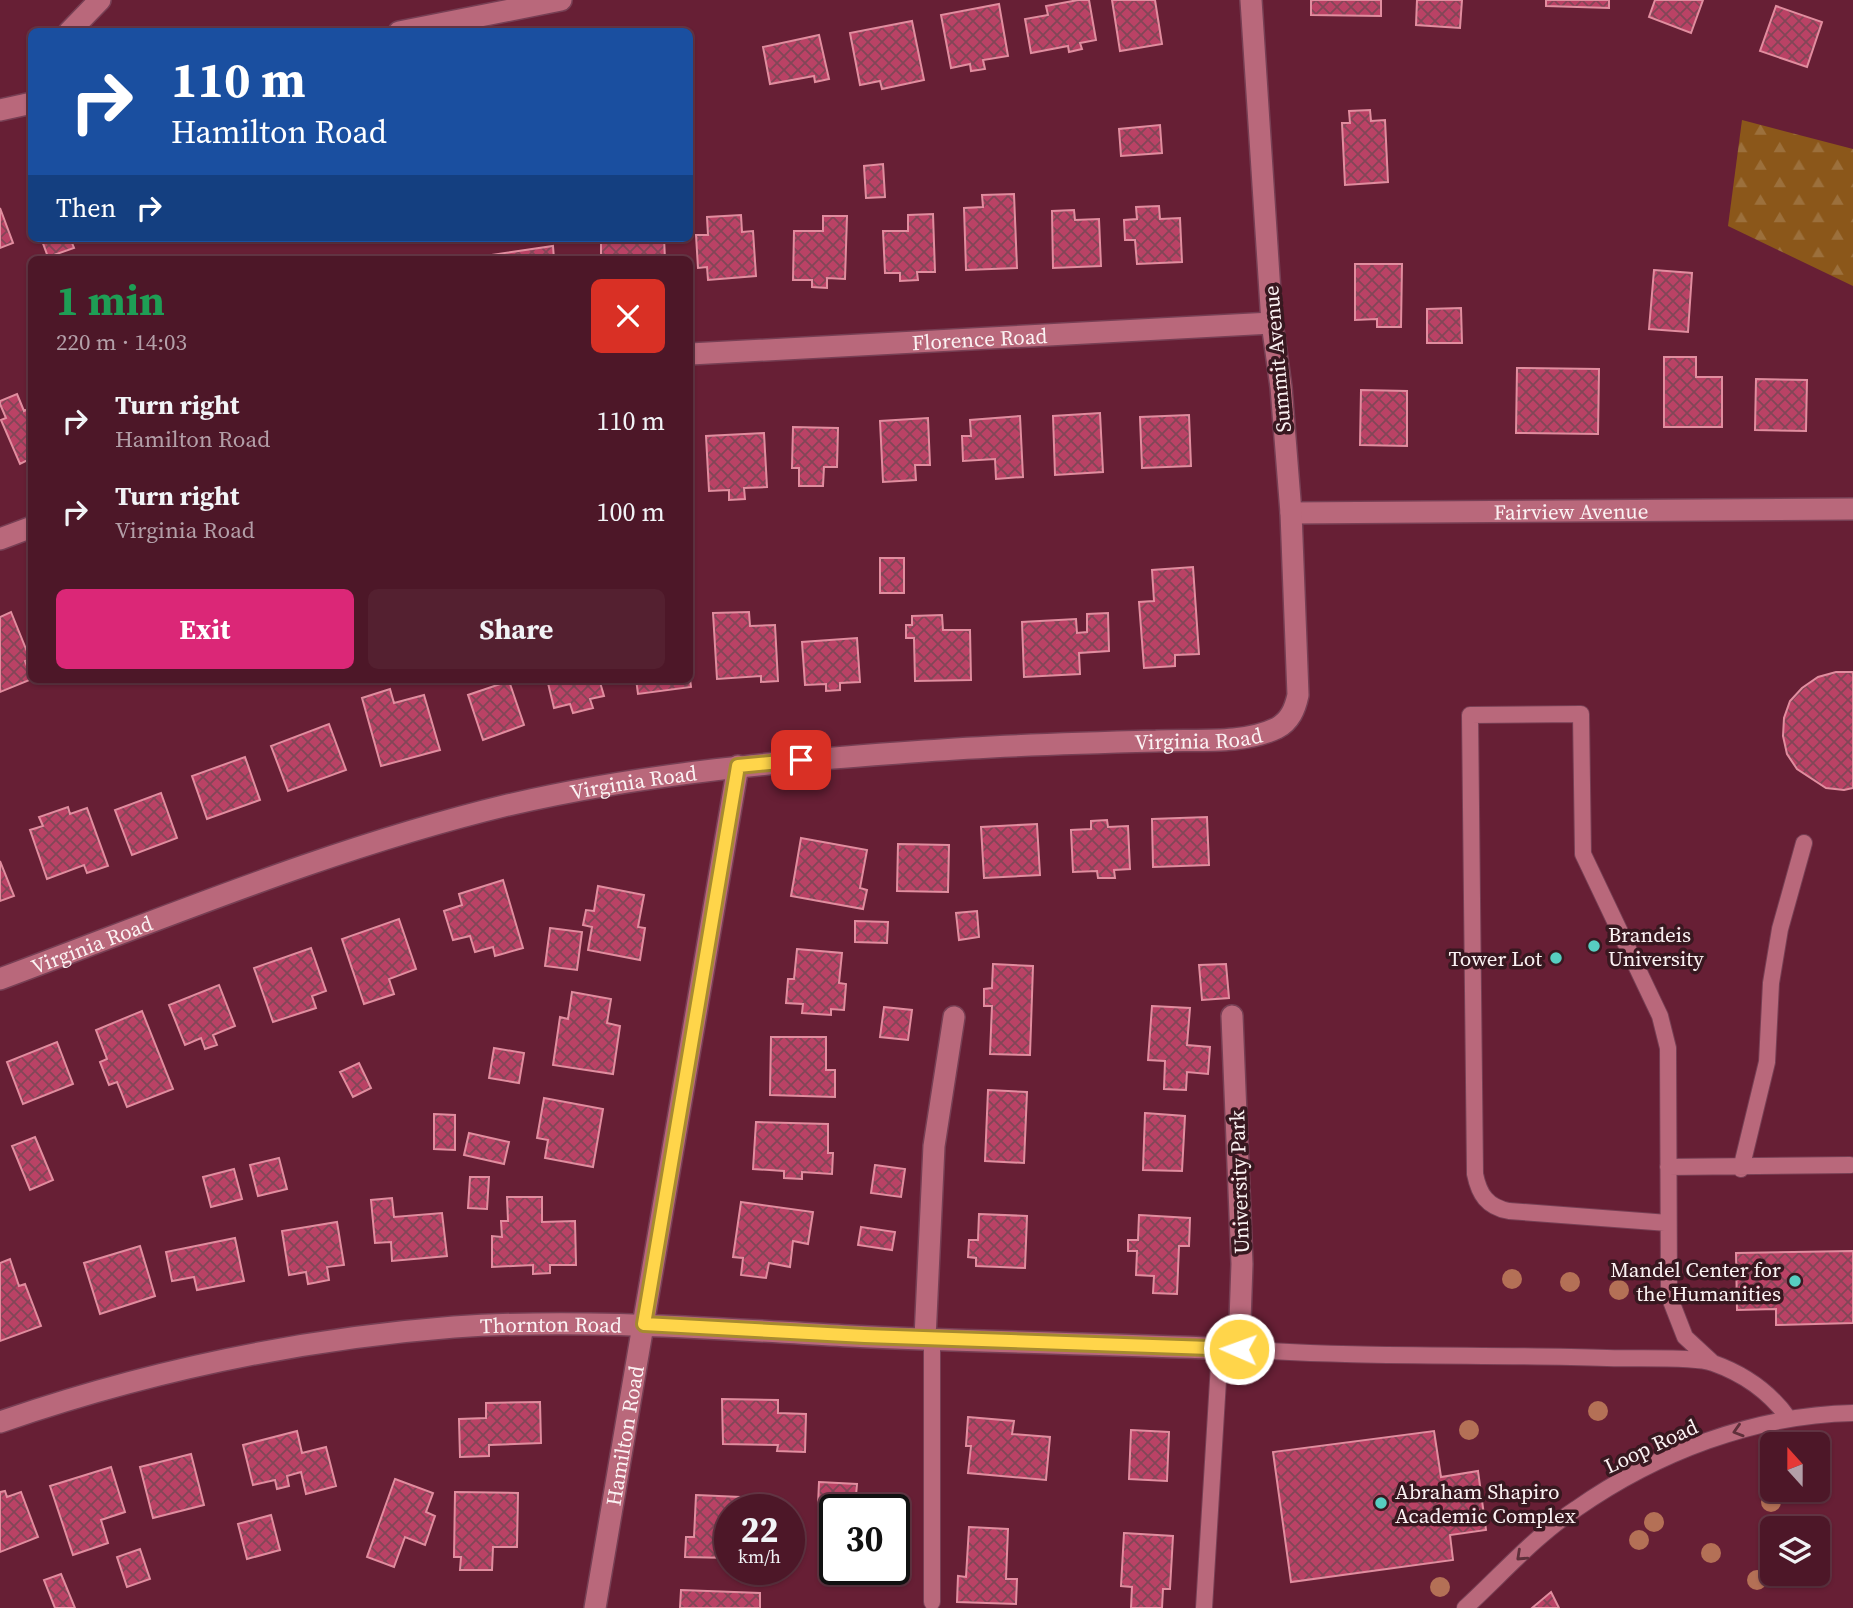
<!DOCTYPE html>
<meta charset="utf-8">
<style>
body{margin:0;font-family:"Source Serif 4",serif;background:#542030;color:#f1f3f6;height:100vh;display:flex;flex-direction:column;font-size:26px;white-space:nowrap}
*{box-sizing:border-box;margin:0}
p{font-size:23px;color:#b39fa8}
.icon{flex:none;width:38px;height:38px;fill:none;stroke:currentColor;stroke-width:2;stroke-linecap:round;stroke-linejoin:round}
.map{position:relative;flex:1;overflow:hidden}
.drawer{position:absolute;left:28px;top:256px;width:665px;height:427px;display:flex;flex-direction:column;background:#4d1728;border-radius:10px;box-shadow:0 2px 5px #0004,0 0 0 2px #643645}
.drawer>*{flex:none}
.top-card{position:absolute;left:28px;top:28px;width:665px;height:214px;border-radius:10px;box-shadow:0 2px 5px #0004,0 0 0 2px #643645;background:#1a4fa0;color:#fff;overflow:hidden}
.needle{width:46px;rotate:339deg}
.controls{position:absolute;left:1760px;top:1432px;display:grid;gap:14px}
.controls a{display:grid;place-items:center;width:70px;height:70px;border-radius:10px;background:#4d1728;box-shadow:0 2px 5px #0004,0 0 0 2px #643645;font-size:35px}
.speed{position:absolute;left:714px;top:1494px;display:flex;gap:14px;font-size:35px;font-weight:700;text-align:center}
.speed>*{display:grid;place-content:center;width:91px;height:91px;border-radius:50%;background:#4d1728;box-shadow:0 2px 5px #0004,0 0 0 2px #643645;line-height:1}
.speed small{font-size:18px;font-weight:400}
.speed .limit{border:4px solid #111;border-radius:10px;background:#fff;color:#111}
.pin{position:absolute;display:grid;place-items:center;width:60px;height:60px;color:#fff;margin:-30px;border-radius:14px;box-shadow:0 4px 10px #0006}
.me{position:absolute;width:77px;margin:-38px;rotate:272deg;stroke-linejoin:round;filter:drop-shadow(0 0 5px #0008)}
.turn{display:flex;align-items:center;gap:24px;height:147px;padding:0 28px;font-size:32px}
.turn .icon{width:91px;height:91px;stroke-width:2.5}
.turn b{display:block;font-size:49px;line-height:60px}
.then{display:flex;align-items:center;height:66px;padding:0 28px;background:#0003;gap:14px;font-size:26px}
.round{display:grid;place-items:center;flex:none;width:74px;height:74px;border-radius:10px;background:#542030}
.headline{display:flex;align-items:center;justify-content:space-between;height:119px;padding:0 28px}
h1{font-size:42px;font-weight:700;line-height:52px;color:#1e9e55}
.cta{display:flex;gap:14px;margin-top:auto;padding:14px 28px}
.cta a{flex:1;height:80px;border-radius:10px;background:#db2777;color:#fff;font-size:28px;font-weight:700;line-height:80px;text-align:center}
.cta a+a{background:#542030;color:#f1f3f6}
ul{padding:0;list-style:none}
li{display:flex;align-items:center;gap:21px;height:91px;padding:0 28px}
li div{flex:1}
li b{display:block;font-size:26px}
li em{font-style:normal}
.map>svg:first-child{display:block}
</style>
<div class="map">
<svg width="1853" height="1608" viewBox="0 0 1853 1608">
<defs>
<pattern id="forest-firs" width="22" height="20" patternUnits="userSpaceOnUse" patternTransform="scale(1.75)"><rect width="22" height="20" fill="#8b571a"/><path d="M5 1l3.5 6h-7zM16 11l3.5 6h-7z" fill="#9c703c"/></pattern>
<pattern id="building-cross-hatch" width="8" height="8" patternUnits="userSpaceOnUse" patternTransform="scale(1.75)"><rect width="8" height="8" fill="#ba4265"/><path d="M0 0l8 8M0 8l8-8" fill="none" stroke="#824657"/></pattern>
</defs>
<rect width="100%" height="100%" fill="#671f35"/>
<path fill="url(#forest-firs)" d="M 1742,120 L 1853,149 L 1853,286 L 1728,226 Z"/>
<path fill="url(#building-cross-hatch)" stroke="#e18d9f" stroke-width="2" d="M 1078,0 L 1089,0 L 1096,40 L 1080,43 L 1082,49 L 1069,52 L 1068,46 L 1031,53 L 1025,19 L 1048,15 L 1046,6 Z
M 1112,0 L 1155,0 L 1162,44 L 1120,51 Z
M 1311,0 L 1381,0 L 1381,16 L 1311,15 Z
M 1417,0 L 1462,0 L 1460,28 L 1416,25 Z
M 1546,0 L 1609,0 L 1609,8 L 1546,6 Z
M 1655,0 L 1703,0 L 1691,33 L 1649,17 Z
M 999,4 L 1008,56 L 983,60 L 985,69 L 971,71 L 970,64 L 951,68 L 941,15 Z
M 1776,6 L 1822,22 L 1807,67 L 1760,51 Z
M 912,21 L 924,80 L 882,89 L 880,81 L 860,85 L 850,33 Z
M 819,35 L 829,79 L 815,82 L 814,76 L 770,84 L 763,47 Z
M 1370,110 L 1371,121 L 1385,120 L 1388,182 L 1345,185 L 1342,123 L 1350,123 L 1349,111 Z
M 1160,125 L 1162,153 L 1121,156 L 1119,129 Z
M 883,164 L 885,197 L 866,198 L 864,166 Z
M 1014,194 L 1017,268 L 966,270 L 964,208 L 983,207 L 982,195 Z
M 1159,206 L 1160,219 L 1180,218 L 1182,262 L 1137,264 L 1135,240 L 1125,240 L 1124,220 L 1137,219 L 1136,207 Z
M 0,208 L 13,243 L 0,248 Z
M 1074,210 L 1075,220 L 1099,219 L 1101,266 L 1053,268 L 1052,211 Z
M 933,214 L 935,272 L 917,272 L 918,280 L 900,281 L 900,273 L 885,273 L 883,231 L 908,231 L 908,215 Z
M 741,215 L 742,232 L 753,231 L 756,276 L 708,280 L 707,267 L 698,268 L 696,235 L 708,235 L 707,217 Z
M 823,216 L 847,216 L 845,279 L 827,278 L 827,288 L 812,287 L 812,280 L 793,280 L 794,231 L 823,231 Z
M 41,238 L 70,238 L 74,248 L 48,257 Z
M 601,238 L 664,238 L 665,259 L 601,259 Z
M 553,246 L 554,259 L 492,259 L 491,255 Z
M 1355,264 L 1402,264 L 1401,327 L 1377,327 L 1377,319 L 1355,320 Z
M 1654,270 L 1692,273 L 1688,332 L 1649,329 Z
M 1461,308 L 1462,343 L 1427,343 L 1427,309 Z
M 1664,357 L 1696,357 L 1696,377 L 1722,377 L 1722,427 L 1664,427 Z
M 1517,368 L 1599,369 L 1598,434 L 1516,433 Z
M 1756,379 L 1807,380 L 1806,431 L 1755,430 Z
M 1361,390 L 1407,391 L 1407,446 L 1360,445 Z
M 17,394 L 24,411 L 32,407 L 32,458 L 20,464 L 1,420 L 6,418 L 0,404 L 0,401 Z
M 1100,413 L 1103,472 L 1055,475 L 1053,416 Z
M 1189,415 L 1191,466 L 1142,468 L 1140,417 Z
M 1020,416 L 1023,477 L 996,479 L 995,459 L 963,461 L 962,436 L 971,436 L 970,420 Z
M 928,418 L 930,465 L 915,465 L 916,480 L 883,482 L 880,421 Z
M 793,427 L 838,428 L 837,467 L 824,467 L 823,486 L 799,486 L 799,468 L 792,468 Z
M 764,433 L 767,487 L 744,488 L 745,499 L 729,500 L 729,490 L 709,491 L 706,436 Z
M 880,558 L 904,558 L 904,593 L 880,593 Z
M 1193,567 L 1199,654 L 1175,655 L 1175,666 L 1144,668 L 1139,602 L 1154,601 L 1152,570 Z
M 11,612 L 30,659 L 25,661 L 32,679 L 0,692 L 0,617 Z
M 749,612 L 750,626 L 775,625 L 778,681 L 761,682 L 761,676 L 717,679 L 713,613 Z
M 1108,613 L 1109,651 L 1079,653 L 1080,674 L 1024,677 L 1022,622 L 1076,619 L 1077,633 L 1087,632 L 1087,614 Z
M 942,615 L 943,630 L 970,630 L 971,680 L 915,681 L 914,638 L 906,638 L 906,625 L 912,625 L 912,616 Z
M 857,638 L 860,682 L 840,683 L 840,690 L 826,691 L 826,684 L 805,685 L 802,642 Z
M 1836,672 L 1853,672 L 1853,788 L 1844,790 L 1826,788 L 1797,769 L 1787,754 L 1783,736 L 1784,718 L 1790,701 L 1802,688 L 1818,677 Z
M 547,679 L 599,679 L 604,696 L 590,699 L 593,708 L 573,713 L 570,704 L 554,708 Z
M 636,679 L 690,679 L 691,687 L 638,694 Z
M 509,681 L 524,725 L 483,740 L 468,695 Z
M 390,689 L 394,703 L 424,695 L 440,750 L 381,766 L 362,698 Z
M 329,724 L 346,770 L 288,791 L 271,746 Z
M 245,757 L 260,800 L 207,819 L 192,776 Z
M 161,793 L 177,838 L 132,855 L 115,810 Z
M 68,807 L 70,814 L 87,808 L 108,866 L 87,873 L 84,865 L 47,879 L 30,830 L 43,826 L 39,817 Z
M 1207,817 L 1209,865 L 1153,867 L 1152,819 Z
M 1107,820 L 1108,827 L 1128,826 L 1130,869 L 1114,870 L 1115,878 L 1098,878 L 1097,871 L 1073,872 L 1071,830 L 1091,829 L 1091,821 Z
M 1037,824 L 1040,875 L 984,878 L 981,827 Z
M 801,838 L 867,850 L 860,888 L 867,890 L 863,909 L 791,896 Z
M 898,844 L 949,845 L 948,892 L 897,891 Z
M 0,861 L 14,896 L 0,901 Z
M 503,880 L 523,948 L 495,956 L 493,947 L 475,952 L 470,936 L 453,940 L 444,911 L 462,905 L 459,894 Z
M 598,886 L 644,895 L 638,927 L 645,928 L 640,960 L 588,950 L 592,927 L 583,925 L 586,910 L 594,911 Z
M 977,911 L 979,937 L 959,940 L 956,913 Z
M 399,919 L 416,969 L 389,979 L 394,994 L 364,1004 L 342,939 Z
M 855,921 L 888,922 L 887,943 L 855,942 Z
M 550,928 L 582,932 L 577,970 L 545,966 Z
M 311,948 L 326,991 L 312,996 L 316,1008 L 273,1022 L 254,968 Z
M 797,949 L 842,953 L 839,983 L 846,984 L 844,1010 L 831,1009 L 831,1015 L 802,1013 L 803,1004 L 786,1003 L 788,979 L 794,979 Z
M 993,964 L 1033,966 L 1030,1055 L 990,1054 L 992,1006 L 984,1006 L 984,989 L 992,988 Z
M 1226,964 L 1229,998 L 1202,1000 L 1199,965 Z
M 219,985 L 235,1026 L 213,1035 L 217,1045 L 205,1049 L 201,1038 L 185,1045 L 169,1005 Z
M 572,992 L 611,999 L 607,1023 L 620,1026 L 613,1074 L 553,1065 L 560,1017 L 568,1019 Z
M 1152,1006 L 1190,1008 L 1187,1045 L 1210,1047 L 1208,1074 L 1187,1072 L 1186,1090 L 1164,1089 L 1165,1061 L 1148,1060 Z
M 884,1007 L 912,1010 L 908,1040 L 880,1037 Z
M 142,1011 L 173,1089 L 127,1107 L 117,1082 L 109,1085 L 100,1062 L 107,1059 L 96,1030 Z
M 771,1037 L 826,1037 L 826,1070 L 835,1070 L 835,1097 L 770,1095 Z
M 57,1042 L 73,1084 L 23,1104 L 7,1062 Z
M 494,1048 L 524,1053 L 519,1083 L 489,1078 Z
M 359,1063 L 371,1088 L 353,1097 L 340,1072 Z
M 988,1090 L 1027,1092 L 1024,1163 L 985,1161 Z
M 544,1098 L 603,1109 L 593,1167 L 545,1158 L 548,1140 L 537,1138 Z
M 1145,1113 L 1185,1116 L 1182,1171 L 1143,1170 Z
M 434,1114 L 455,1115 L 455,1150 L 434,1149 Z
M 756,1122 L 828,1124 L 828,1153 L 833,1153 L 832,1174 L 802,1172 L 802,1179 L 784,1178 L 784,1171 L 753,1169 Z
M 469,1133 L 509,1142 L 504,1164 L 464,1155 Z
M 35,1137 L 53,1180 L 30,1190 L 12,1146 Z
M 279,1158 L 287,1189 L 258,1196 L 250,1165 Z
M 875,1165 L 905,1169 L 901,1197 L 871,1193 Z
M 234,1169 L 242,1199 L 211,1207 L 203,1177 Z
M 470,1177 L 489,1177 L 487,1209 L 468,1208 Z
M 507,1197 L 542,1197 L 542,1222 L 575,1221 L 576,1265 L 550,1265 L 550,1273 L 533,1274 L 533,1265 L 492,1267 L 492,1236 L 502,1237 L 501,1221 L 508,1221 Z
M 392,1198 L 394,1217 L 442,1213 L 447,1256 L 392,1261 L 391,1242 L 375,1243 L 371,1200 Z
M 741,1202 L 813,1212 L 808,1244 L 793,1241 L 790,1267 L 769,1263 L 766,1278 L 741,1275 L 743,1258 L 733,1257 Z
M 979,1214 L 1027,1216 L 1025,1268 L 976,1266 L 976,1258 L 968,1257 L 969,1240 L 978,1240 Z
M 1139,1215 L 1190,1218 L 1189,1246 L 1179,1246 L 1177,1294 L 1153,1293 L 1154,1276 L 1136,1275 L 1137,1251 L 1128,1251 L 1128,1240 L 1138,1240 Z
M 337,1222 L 344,1265 L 327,1267 L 329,1280 L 308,1284 L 306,1272 L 289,1275 L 282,1231 Z
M 861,1227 L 895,1232 L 892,1250 L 858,1245 Z
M 235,1238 L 244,1281 L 197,1290 L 194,1277 L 172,1281 L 166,1252 Z
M 140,1246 L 155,1296 L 100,1314 L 84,1263 Z
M 1853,1251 L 1853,1323 L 1776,1325 L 1776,1309 L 1737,1310 L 1736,1253 Z
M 10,1259 L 19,1286 L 25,1284 L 41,1326 L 0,1341 L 0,1263 Z
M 722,1399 L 778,1400 L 778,1413 L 806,1414 L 805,1452 L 777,1451 L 778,1445 L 723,1444 Z
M 540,1402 L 541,1443 L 489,1445 L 489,1456 L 460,1457 L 459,1419 L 486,1418 L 486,1403 Z
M 968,1417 L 1014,1421 L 1012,1434 L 1050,1437 L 1046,1480 L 968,1473 L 971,1446 L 966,1446 Z
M 1131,1430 L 1169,1432 L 1167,1481 L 1129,1479 Z
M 297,1431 L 302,1453 L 326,1447 L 336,1486 L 306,1494 L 301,1472 L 287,1476 L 289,1486 L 277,1489 L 275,1480 L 253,1485 L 243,1445 Z
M 1434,1431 L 1441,1477 L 1478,1471 L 1486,1530 L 1450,1535 L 1453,1560 L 1291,1582 L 1273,1452 Z
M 191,1454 L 204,1505 L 153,1518 L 140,1467 Z
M 111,1467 L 125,1512 L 101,1520 L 108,1543 L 73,1555 L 50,1486 Z
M 395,1479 L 433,1493 L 426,1512 L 435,1516 L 425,1545 L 405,1537 L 394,1567 L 367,1557 Z
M 819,1482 L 857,1484 L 855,1507 L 818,1505 Z
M 5,1491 L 7,1497 L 21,1492 L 38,1537 L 0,1552 L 0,1492 Z
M 455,1492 L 518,1493 L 517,1547 L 493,1547 L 492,1570 L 460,1570 L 461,1557 L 454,1557 Z
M 696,1495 L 766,1498 L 766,1510 L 730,1510 L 730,1558 L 685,1557 L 686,1537 L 694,1537 Z
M 271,1515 L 280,1550 L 247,1559 L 238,1524 Z
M 969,1527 L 1008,1529 L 1006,1579 L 1017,1579 L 1016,1604 L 957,1602 L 958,1576 L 966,1577 Z
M 1124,1533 L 1173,1536 L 1170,1589 L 1163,1589 L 1162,1608 L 1131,1608 L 1132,1587 L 1121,1586 Z
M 140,1549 L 150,1579 L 127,1587 L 117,1557 Z
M 61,1574 L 75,1608 L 55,1608 L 44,1580 Z
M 681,1590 L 760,1593 L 760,1608 L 680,1608 Z
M 1551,1592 L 1559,1608 L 1532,1608 Z"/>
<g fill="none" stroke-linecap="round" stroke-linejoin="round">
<defs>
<path id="service" d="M 1668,1167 L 1850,1165
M 1741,1169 L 1767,1062 L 1771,983 L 1780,929 L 1804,843
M 1668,1223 L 1509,1211 C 1487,1207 1479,1194 1475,1174 L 1470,715 L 1581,714 L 1583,854 L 1660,1016 L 1668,1048 L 1669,1296 L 1685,1337 L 1712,1362
M 1239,1349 C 1362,1358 1484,1354 1607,1358 C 1629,1359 1696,1356 1713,1363 C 1744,1374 1770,1392 1789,1419
M 932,1602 L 932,1338
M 1204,1608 L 1220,1348
M 1465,1608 C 1501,1575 1535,1536 1576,1509 C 1656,1453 1754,1415 1853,1413"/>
<g id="minor">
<path d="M 69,32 L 100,0"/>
<path d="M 399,32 L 561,0"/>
<path d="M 0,110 L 32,103"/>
<path id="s1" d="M 690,354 L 1272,323"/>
<path id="s2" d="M 1291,513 L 1853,509"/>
<path d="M 0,539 L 32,527"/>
<path id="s3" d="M 0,979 C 167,917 334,847 508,805 C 645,773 785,761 925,751 C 1002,745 1079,743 1156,741 C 1194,739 1242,745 1277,728 C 1290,721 1295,709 1298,695 L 1291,513 L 1281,387 L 1272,323 L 1251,0"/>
<path d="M 925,1338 L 934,1146 L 954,1017"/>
<path id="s4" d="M 0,1422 C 145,1372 301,1339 454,1327 C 586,1318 718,1329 850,1336 C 979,1342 1109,1344 1239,1349 L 1242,1264 L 1232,1016"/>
<path id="s5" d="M 595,1608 L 738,766"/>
</g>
</defs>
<use href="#service" stroke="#773f54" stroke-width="18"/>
<use href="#minor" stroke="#773f54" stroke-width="24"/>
<use href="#service" stroke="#b9687b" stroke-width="16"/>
<use href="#minor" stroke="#b9687b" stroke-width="21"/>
</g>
<g fill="#b47056">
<circle cx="1512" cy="1279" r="10"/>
<circle cx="1570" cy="1282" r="10"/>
<circle cx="1619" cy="1290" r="10"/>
<circle cx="1598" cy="1411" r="10"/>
<circle cx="1469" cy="1430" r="10"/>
<circle cx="1771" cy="1502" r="10"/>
<circle cx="1654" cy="1522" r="10"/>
<circle cx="1639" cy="1540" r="10"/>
<circle cx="1711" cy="1553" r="10"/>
<circle cx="1757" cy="1580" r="10"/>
<circle cx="1440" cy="1587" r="10"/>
</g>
<defs><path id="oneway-chevron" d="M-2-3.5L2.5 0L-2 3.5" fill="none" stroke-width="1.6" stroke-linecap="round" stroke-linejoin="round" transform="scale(1.75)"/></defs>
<g stroke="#5f303b">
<use href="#oneway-chevron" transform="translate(1738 1431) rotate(163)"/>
<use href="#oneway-chevron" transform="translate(1521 1556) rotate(137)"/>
</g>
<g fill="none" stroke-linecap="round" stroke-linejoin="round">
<defs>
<path id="route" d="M 801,760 L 738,766 L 644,1324 L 865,1336 L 1239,1349"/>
</defs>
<use href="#route" stroke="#a68a30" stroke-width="18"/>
<use href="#route" stroke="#ffd54a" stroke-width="12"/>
</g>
<g fill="#57cec1" stroke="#381820" stroke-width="2.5">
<circle cx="1594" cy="946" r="7"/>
<circle cx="1556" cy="958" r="7"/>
<circle cx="1795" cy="1281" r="7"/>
<circle cx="1381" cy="1503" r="7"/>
</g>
<g text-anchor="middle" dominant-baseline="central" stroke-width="7" stroke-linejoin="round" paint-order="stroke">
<g font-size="21" fill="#fbf2f3" stroke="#381820">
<text stroke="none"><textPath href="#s1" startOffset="290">Florence Road</textPath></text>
<text transform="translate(1277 359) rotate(-95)">Summit Avenue</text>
<text stroke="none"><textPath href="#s2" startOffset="280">Fairview Avenue</textPath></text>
<text stroke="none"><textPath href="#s3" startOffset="1232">Virginia Road</textPath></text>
<text stroke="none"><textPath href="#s3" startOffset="665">Virginia Road</textPath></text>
<text stroke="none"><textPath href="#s3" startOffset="98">Virginia Road</textPath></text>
<text transform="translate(1239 1182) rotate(-92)">University Park</text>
<text stroke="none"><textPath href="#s4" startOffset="562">Thornton Road</textPath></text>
<text stroke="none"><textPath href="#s5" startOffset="175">Hamilton Road</textPath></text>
<text transform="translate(1651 1446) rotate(-25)">Loop Road</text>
</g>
<g font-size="21" fill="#fbf2f3" stroke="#381820" text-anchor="start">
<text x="1608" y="934">Brandeis<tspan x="1608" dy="24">University</tspan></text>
<text x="1542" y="958" text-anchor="end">Tower Lot</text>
<text x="1781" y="1269" text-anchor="end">Mandel Center for<tspan x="1781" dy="24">the Humanities</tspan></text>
<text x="1395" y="1491">Abraham Shapiro<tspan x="1395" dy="24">Academic Complex</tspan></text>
</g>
</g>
</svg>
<div class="controls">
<a><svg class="needle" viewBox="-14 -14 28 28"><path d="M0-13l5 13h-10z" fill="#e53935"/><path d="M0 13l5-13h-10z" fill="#b39fa8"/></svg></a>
<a><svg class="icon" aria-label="layers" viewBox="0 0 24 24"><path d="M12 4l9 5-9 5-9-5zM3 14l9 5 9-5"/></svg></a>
</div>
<div class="speed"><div>22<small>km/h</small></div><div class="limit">30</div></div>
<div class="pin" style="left:801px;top:760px;background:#d93025"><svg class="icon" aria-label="arrive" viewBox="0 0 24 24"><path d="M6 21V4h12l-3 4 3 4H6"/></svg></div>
<svg class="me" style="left:1239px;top:1349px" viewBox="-20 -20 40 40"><circle r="17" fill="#ffd54a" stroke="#fff" stroke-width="3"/><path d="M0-11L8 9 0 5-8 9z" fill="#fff"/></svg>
<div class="top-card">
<div class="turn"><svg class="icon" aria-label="right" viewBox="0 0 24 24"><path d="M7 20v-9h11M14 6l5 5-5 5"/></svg><div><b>110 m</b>Hamilton Road</div></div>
<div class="then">Then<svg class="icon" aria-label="right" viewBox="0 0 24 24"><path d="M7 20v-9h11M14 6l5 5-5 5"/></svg></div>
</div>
<section class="drawer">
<div class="headline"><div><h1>1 min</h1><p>220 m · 14:03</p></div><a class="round" style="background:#d93025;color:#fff"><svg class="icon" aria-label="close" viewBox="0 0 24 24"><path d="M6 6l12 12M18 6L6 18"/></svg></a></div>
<ul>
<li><svg class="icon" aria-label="right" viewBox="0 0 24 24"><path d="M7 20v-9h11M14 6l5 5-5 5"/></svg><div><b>Turn right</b><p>Hamilton Road</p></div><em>110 m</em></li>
<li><svg class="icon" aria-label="right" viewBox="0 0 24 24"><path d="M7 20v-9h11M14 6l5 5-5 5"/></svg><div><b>Turn right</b><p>Virginia Road</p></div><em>100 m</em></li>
</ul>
<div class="cta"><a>Exit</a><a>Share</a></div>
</section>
</div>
